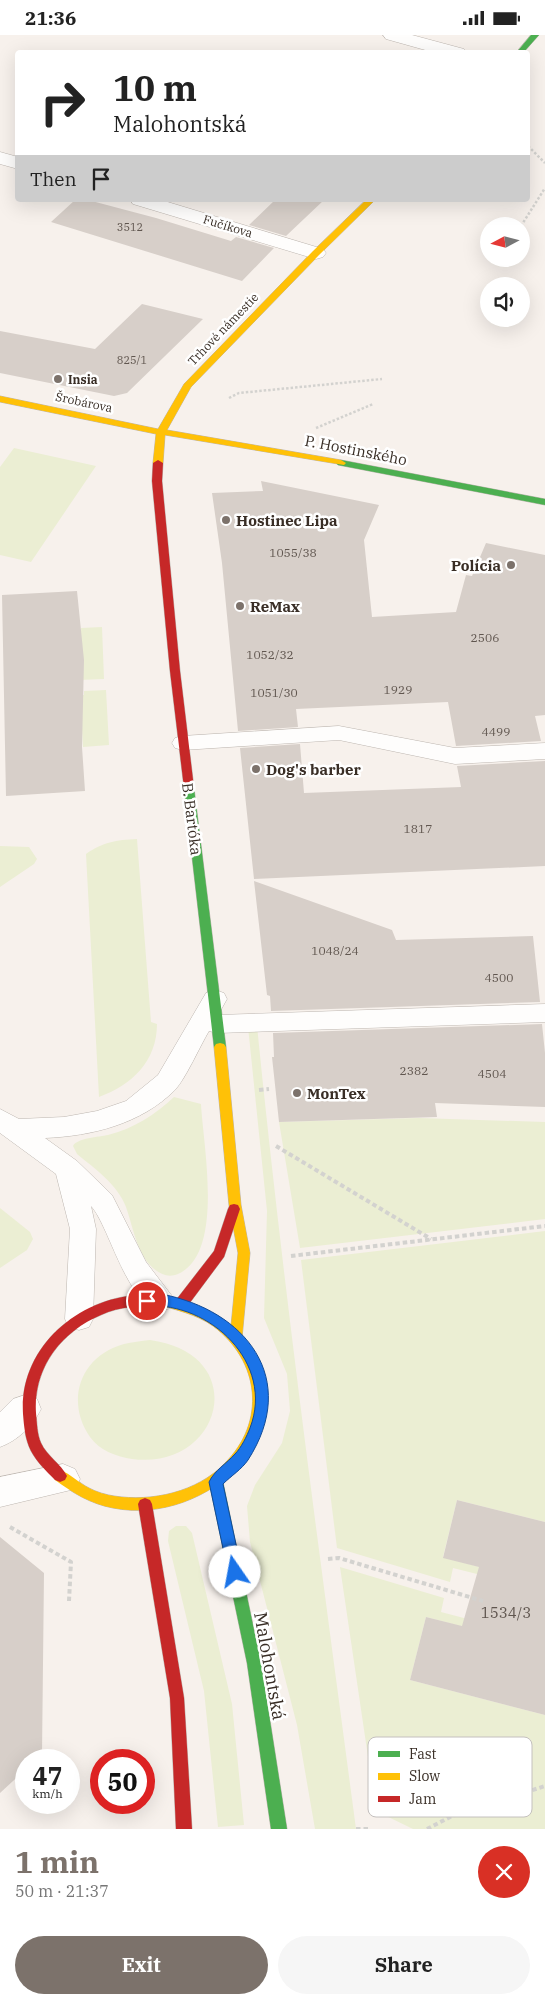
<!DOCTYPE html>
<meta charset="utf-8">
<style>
body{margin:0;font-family:"IBM Plex Serif",serif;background:#f6f6f6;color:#222;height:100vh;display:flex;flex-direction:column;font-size:19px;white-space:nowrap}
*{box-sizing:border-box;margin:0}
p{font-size:16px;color:#767676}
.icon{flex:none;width:28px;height:28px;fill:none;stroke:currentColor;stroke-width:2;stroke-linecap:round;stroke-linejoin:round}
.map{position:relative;height:1794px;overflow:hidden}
.drawer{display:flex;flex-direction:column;background:#fff;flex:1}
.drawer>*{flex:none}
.banner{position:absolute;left:15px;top:15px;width:515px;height:152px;border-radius:5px;box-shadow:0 5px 20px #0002;background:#fff;color:#222;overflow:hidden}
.needle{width:32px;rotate:263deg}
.buttons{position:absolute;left:480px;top:182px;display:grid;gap:10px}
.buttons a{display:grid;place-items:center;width:50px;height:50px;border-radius:50%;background:#fff;box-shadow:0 5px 20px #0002;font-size:25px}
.speed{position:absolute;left:15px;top:1714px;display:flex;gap:10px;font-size:25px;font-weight:700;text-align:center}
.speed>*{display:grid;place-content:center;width:65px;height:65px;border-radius:50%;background:#fff;box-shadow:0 5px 20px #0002;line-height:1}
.speed small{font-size:12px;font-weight:400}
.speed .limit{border:8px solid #d22;background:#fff;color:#111}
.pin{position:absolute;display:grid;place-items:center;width:42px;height:42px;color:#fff;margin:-21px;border:2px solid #fff;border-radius:50%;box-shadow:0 1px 5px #0007}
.me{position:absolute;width:55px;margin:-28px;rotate:348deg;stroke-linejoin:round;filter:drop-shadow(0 0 4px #0008)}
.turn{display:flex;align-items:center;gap:18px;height:105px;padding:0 15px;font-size:22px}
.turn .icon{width:65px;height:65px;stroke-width:2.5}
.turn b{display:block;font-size:35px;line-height:42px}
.then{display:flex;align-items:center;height:48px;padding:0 15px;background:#0003;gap:10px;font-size:19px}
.round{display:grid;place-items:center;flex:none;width:52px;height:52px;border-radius:26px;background:#f6f6f6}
.head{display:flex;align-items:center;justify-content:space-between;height:85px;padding:0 15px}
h1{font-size:30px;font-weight:700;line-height:38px;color:#7c726b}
.cta{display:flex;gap:10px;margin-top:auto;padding:10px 15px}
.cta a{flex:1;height:58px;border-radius:30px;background:#7c726b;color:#fff;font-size:20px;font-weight:700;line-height:58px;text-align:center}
.cta a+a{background:#f6f6f6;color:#222}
.status{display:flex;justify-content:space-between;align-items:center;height:35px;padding:0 25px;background:#fff;direction:ltr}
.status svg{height:14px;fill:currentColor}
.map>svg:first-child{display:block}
</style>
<div class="status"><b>21:36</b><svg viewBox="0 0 49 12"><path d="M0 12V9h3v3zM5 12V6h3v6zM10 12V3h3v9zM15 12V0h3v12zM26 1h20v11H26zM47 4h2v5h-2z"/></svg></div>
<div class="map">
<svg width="545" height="1794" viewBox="0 0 545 1794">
<rect width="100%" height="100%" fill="#f7f1ec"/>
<path fill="#ebeed3" d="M 14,413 L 96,431 L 31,527 L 0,520 L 0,432 Z
M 102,592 L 104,644 L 79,645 L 81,593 Z
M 106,655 L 109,710 L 83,712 L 80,660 L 84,660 L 84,656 Z
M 137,804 L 151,987 L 157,989 C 157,1026 132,1050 99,1062 L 86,819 C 103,807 116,805 137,804 Z
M 0,811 L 29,812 L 37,824 L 34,829 L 0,852 Z
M 256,981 C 283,1253 320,1523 356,1794 L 315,1794 L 297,1690 L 250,1507 L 247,1471 L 255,1450 L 282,1408 L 290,1376 L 287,1339 L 264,1283 L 267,1176 L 247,982 Z
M 174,1062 L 201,1069 C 203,1110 225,1218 178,1239 C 166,1244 156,1237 148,1228 C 136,1213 132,1189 126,1172 C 118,1150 94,1133 77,1119 L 73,1111 C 77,1103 99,1102 108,1100 C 133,1094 156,1079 174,1062 Z
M 419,1083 L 545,1087 L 545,1184 L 300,1213 L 279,1087 Z
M 0,1173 L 30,1197 L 33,1204 L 27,1215 L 0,1233 Z
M 545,1196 L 545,1487 L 457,1465 L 443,1522 L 491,1535 L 477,1539 L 453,1533 L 450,1547 L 337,1513 L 301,1225 Z
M 150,1305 C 253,1319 222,1436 132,1424 C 117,1422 99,1415 90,1402 C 65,1366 80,1321 124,1309 C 132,1307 141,1306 150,1305 Z
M 176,1491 L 186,1491 L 192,1498 L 232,1669 L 244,1790 L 218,1792 L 204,1656 L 168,1506 L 169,1496 Z
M 340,1532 L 444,1563 L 441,1577 L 479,1587 L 476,1595 L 426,1582 L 410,1645 L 545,1680 L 545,1794 L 413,1794 L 376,1776 Z"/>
<path fill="#d7cfc9" d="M 75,165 L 88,165 L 156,183 L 231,206 L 236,202 L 274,213 L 242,246 L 51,187 Z
M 275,165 L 324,165 L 286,201 L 249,190 Z
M 142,269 L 203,284 L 127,358 L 114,361 L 0,338 L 0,296 L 95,314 Z
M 261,446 L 379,470 L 364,505 L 372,582 L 456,577 L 466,540 L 472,541 L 486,508 L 545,520 L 545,680 L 535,681 L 541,706 L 456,711 L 448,667 L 296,674 L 298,692 L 238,696 L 222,528 L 212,458 L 263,456 Z
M 77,556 L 84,625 L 82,712 L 85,756 L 6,761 L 2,560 Z
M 300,709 L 304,758 L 461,752 L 457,731 L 545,726 L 545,831 L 254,844 L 240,713 Z
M 254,846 L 392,895 L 396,905 L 533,901 L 540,967 L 271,976 L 270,961 L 267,960 Z
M 542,989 L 545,1018 L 545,1072 L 435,1068 L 437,1082 L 279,1087 L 272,1022 L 274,1022 L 273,998 Z
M 457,1465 L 545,1487 L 545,1680 L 410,1645 L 426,1582 L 462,1591 L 479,1532 L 443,1523 Z
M 0,1502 L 44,1538 L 42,1719 L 36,1725 L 26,1725 L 26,1734 L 0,1758 Z"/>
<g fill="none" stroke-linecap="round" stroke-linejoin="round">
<defs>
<path id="lane" d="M 339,691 L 455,713 L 545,708 L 545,724 L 455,729 L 339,705 L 183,715 L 175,713 L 172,708 L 175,703 L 183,701 Z
M 215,955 L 224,958 L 227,964 L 218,980 L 545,969 L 545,987 L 218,998 L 209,996 C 200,1011 186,1043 175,1055 C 141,1089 92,1101 45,1103 L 77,1126 L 112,1160 L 146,1227 L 175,1265 L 171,1273 C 130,1287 111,1192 91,1171 L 96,1194 L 93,1284 L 89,1292 L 79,1295 L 69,1292 L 65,1284 L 70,1194 L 56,1139 L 0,1098 L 0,1074 L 19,1084 L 64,1082 L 97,1076 L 126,1066 L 158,1040 L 206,958 Z"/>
<path id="street" d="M 383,0 L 412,0 L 464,14 L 467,18 L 436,18 L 386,4 Z
M 0,117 L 18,122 L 18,134 L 0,129 Z
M 130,165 L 161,165 L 323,214 L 326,218 L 323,222 L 316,224 L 309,222 L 133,169 Z
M 25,1360 L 37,1364 L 41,1374 C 33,1391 17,1406 0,1412 L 0,1377 L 13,1364 Z
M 63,1429 L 75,1434 L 80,1444 L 75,1454 L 0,1472 L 0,1442 Z"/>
<path id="fast" d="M 531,0 L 539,0 L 523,18 L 516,18 Z
M 341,425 L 545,464 L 545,470 L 338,430 L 336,428 Z
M 189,749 L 194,753 L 226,1012 L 224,1015 L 216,1015 L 214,1012 L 184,753 Z
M 216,1441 L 221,1443 L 223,1447 L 261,1628 L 287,1794 L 271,1794 L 247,1628 L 209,1447 L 211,1443 Z"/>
<path id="slow" d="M 366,165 L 375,165 L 319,220 L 191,352 L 167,395 L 341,425 L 346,428 L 344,430 L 165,400 L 163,428 L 158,431 L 153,428 L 156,399 L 0,367 L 0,361 L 158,394 L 184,349 L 313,216 Z
M 220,1008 L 224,1009 L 226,1012 L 241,1170 L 250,1218 L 242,1303 C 315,1393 208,1492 113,1473 C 91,1469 73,1458 55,1445 L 53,1441 L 55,1437 L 60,1435 C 71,1439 79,1448 89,1453 C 96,1457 107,1460 114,1461 C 152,1467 197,1457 224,1429 C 267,1387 260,1326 213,1291 C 196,1279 176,1275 156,1269 L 155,1265 L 156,1261 L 161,1260 C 186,1268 211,1272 231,1291 L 238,1218 L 229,1170 L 214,1012 L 216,1009 Z"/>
<path id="jam" d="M 158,425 L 163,428 L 162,446 L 180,636 L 194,753 L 189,757 L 184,753 L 170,636 L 152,446 L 153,428 Z
M 234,1169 L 238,1170 L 240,1174 L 224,1222 L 186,1273 L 181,1274 L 176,1273 L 175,1269 L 176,1265 L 214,1216 L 228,1174 L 230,1170 Z
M 138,1260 L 161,1260 L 166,1261 L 167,1265 L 166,1269 L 161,1270 C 140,1271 120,1271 101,1280 C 61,1297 33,1333 36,1378 C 37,1388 37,1399 41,1408 C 47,1421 61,1429 67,1441 L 65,1445 L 60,1447 L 55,1445 C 46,1436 37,1427 31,1416 C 25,1404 24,1391 23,1379 C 19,1314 76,1264 138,1260 Z
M 145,1463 L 150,1465 L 152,1469 L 184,1663 L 192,1794 L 176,1794 L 170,1663 L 138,1469 L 140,1465 Z"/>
</defs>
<use href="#lane" stroke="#bdb6b0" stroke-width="1"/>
<use href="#street" stroke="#bdb6b0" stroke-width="1"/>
<use href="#fast" stroke="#bdb6b0" stroke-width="1"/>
<use href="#slow" stroke="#bdb6b0" stroke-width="1"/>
<use href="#jam" stroke="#bdb6b0" stroke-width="1"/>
<path stroke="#d3d2cf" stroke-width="2.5" stroke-dasharray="2.5 2" stroke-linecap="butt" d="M 528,111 L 545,128
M 521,191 L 545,153
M 229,363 L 239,358 L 382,344
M 316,393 L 373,369"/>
<path stroke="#d3d2cf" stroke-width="4" stroke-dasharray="4.5 3" stroke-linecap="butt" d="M 259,1055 L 269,1054
M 276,1111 L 431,1204
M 291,1221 L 545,1191
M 10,1492 L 71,1527 L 69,1566
M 328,1524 L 339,1523 L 483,1566
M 356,1794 L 369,1794
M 427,1794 L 452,1781 L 545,1751"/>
<use href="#lane" fill="#fefdfc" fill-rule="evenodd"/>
<use href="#street" fill="#fefdfc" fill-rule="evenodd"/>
<use href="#fast" fill="#4caf50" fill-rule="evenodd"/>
<use href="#slow" fill="#ffc107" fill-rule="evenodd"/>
<use href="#jam" fill="#c62828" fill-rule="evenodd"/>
</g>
<path fill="#1a73e8" stroke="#114b97" d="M 161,1259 C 246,1275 300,1344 248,1425 C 242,1434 231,1441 223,1449 L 242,1537 L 240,1542 L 235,1543 L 230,1542 L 228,1537 L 209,1447 C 214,1436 227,1428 235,1419 C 241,1413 247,1401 250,1393 C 275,1328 210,1267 147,1271 L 140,1266 L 147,1261 Z"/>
<g fill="#7c726b" stroke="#fff" stroke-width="2">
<circle cx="58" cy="344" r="5"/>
<circle cx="226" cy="485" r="5"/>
<circle cx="511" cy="530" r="5"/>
<circle cx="240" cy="571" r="5"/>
<circle cx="256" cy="734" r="5"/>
<circle cx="297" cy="1058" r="5"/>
</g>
<g text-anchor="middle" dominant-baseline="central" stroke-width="5" stroke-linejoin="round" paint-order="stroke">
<g font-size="11" fill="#60564f">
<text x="130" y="192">3512</text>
<text x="132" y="325">825/1</text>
</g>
<g font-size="12" fill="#392e26" stroke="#fff">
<text transform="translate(228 191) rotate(17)">Fučíkova</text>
<text transform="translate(223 294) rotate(-46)">Trhové námestie</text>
<text transform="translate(84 367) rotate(12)">Šrobárova</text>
</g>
<g font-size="12" font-weight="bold" fill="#392e26" stroke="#fff" text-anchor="start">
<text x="68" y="344">Insia</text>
</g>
<g font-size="12" fill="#60564f">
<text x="293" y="517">1055/38</text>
<text x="485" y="602">2506</text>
<text x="270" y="619">1052/32</text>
<text x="398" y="654">1929</text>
<text x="274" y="657">1051/30</text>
<text x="496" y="696">4499</text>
<text x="418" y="793">1817</text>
<text x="335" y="915">1048/24</text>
<text x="499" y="942">4500</text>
<text x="414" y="1035">2382</text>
<text x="492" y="1038">4504</text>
</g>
<g font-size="15" fill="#392e26" stroke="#fff">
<text transform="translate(356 415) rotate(11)">P. Hostinského</text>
<text transform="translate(192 784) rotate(83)">B. Bartóka</text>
</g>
<g font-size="15" font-weight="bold" fill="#392e26" stroke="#fff" text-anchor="start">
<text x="236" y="485">Hostinec Lipa</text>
<text x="501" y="530" text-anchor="end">Polícia</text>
<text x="250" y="571">ReMax</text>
<text x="266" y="734">Dog's barber</text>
<text x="307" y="1058">MonTex</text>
</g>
<g font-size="15" fill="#60564f">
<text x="506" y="1577">1534/3</text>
</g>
<g font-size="18" fill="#392e26" stroke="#fff">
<text transform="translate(270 1631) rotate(80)">Malohontská</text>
</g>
</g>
<rect x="368" y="1702" width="164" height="80" rx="8" fill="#fff" stroke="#c4c0be" stroke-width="1"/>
<rect x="378" y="1716" width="22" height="6" fill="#4caf50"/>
<rect x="378" y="1738" width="22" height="7" fill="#ffc107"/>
<rect x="378" y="1761" width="22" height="6" fill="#c62828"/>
<g font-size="14" fill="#392e26">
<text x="409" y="1724">Fast</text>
<text x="409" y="1746">Slow</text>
<text x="409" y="1769">Jam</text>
</g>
</svg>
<div class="buttons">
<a><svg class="needle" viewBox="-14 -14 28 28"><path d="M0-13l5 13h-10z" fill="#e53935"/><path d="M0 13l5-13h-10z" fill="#767676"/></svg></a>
<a><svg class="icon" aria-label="sound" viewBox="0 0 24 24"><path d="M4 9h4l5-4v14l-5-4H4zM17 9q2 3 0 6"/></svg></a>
</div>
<div class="speed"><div>47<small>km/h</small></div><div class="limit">50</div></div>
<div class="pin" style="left:147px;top:1266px;background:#d93025"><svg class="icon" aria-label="arrive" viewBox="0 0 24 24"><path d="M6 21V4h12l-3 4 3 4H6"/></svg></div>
<svg class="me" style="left:235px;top:1537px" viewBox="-20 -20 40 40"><circle r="19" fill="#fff"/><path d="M0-13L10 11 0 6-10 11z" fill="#1a73e8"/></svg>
<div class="banner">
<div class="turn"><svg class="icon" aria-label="right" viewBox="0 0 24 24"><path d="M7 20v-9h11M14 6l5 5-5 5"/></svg><div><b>10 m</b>Malohontská</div></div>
<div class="then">Then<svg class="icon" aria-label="arrive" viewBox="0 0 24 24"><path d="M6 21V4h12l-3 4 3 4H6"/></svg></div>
</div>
</div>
<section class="drawer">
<div class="head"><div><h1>1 min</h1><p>50 m · 21:37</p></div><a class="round" style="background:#d93025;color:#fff"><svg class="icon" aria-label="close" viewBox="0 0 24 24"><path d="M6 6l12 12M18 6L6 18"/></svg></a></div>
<div class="cta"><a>Exit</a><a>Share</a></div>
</section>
